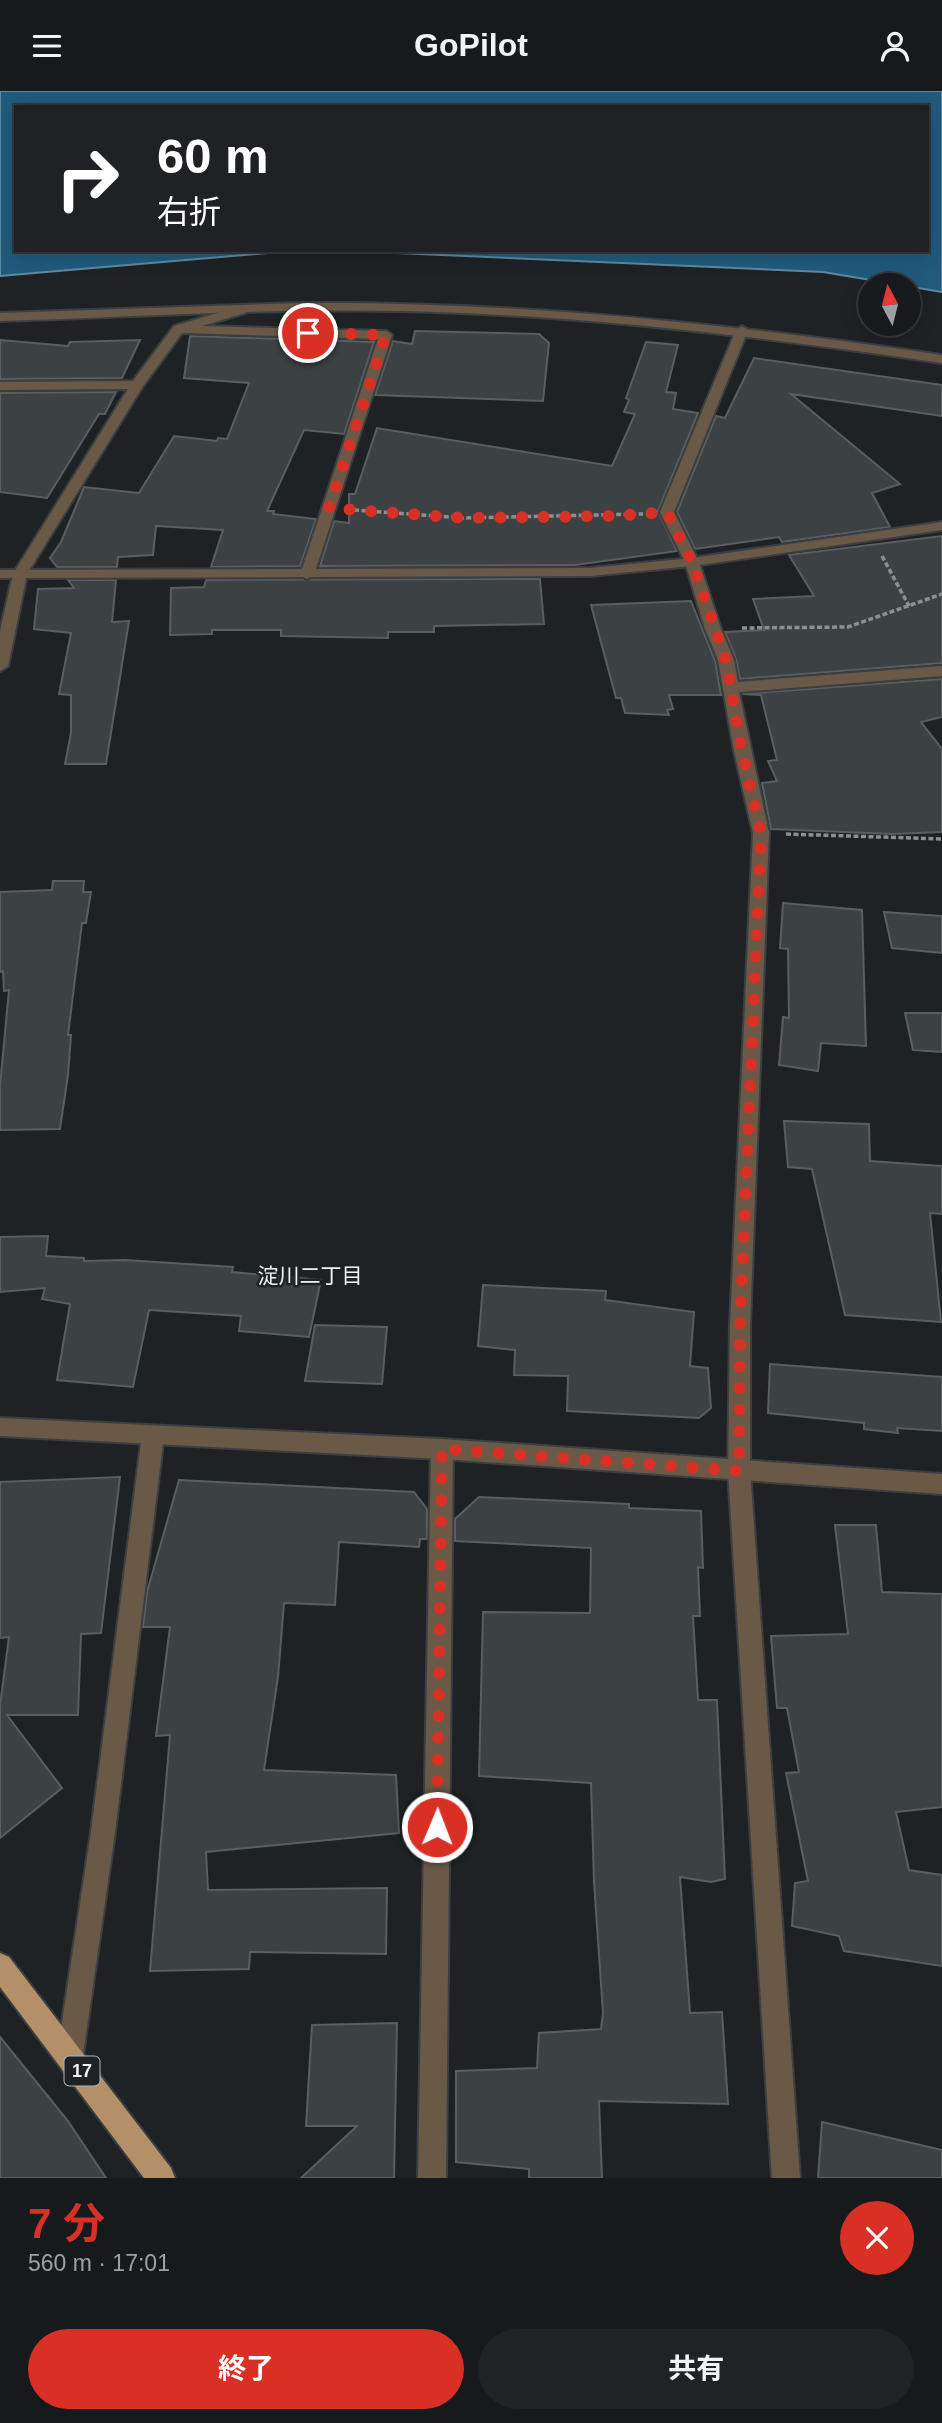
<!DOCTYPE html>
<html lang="ja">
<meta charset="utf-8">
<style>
body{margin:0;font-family:Helvetica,"Noto Sans JP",sans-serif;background:#1f2325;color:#f1f3f6;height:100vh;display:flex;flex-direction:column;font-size:26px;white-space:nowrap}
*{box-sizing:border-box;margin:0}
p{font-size:23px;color:#9ea1a3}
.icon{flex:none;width:38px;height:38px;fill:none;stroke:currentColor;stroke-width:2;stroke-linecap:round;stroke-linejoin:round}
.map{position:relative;height:2087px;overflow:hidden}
.sheet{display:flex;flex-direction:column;background:#161a1c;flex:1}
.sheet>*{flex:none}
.banner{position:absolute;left:14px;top:14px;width:915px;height:147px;border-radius:0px;box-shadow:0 4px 18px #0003,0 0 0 2px #35383b;background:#202124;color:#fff;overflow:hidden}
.needle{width:46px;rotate:353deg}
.fabs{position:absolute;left:858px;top:182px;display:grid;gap:14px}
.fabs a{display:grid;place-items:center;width:63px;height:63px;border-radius:50%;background:#161a1c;box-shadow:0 4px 18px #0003,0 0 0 2px #35383b;font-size:35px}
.pin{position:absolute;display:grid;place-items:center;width:60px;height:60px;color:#fff;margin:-30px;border:4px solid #fff;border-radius:50%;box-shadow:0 2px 7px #0007}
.me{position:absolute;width:77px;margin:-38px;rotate:1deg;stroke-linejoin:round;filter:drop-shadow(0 0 5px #0008)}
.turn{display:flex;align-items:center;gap:24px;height:147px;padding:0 28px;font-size:32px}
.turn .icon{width:91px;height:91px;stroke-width:2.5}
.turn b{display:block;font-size:49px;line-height:60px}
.round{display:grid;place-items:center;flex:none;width:74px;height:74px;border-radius:37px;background:#1f2325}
.head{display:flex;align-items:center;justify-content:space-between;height:119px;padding:0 28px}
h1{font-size:42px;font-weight:700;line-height:52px;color:#d93025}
.button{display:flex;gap:14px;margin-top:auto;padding:14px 28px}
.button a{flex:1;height:80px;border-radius:42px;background:#d93025;color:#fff;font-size:28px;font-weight:700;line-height:80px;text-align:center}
.button a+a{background:#1f2325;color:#f1f3f6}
header{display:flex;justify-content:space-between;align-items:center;height:91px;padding:0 28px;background:#161a1c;font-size:32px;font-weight:700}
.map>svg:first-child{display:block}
</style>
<header><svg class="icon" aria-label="menu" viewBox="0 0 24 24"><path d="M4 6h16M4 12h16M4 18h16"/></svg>GoPilot<svg class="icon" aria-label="person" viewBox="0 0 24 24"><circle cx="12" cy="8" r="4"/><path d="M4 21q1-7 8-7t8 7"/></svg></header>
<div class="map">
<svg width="942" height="2087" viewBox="0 0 942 2087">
<rect width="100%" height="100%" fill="#1e2225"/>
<path fill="#205b7c" stroke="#5e88a0" stroke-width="2" d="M 0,0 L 942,0 L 942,201 L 823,181 L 329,159 L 928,159 L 928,16 L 16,16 L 16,159 L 302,159 L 0,185 Z"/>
<path fill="#3c4144" stroke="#595e61" stroke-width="2" d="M 415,240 L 539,243 L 549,252 L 543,310 L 375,304 L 393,250 L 412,253 Z
M 190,245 L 374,251 L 344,343 L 304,339 L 267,420 L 274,420 L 273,423 L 316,428 L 300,475 L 211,476 L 223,439 L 156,435 L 153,464 L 118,466 L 117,476 L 57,476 L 50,467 L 61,451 L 84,396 L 139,402 L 174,345 L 217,350 L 218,347 L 227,348 L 249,292 L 184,287 Z
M 0,249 L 68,255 L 70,251 L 140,249 L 122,287 L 0,288 Z
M 646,251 L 678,254 L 666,301 L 676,302 L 673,318 L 698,322 L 658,420 L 677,460 L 575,474 L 320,475 L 334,430 L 349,432 L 349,403 L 355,403 L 377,337 L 612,375 L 635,323 L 624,321 L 629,309 L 626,307 Z
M 754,267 L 942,294 L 942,325 L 791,303 L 900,393 L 872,402 L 890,436 L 782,451 L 779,446 L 695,458 L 677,421 L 716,325 L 725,327 Z
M 116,301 L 105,323 L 99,323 L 47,407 L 0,401 L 0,302 Z
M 942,445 L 942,572 L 740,588 L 736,568 L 725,541 L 764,539 L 753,508 L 814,505 L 789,464 Z
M 540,488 L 544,533 L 434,535 L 434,541 L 388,541 L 388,547 L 281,545 L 281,539 L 212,539 L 212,543 L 170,544 L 171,497 L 204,496 L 206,489 Z
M 68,489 L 116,489 L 112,531 L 129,530 L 106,673 L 65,673 L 71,642 L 71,604 L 59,603 L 71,542 L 34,538 L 38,498 L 74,497 Z
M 691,510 L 715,570 L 721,604 L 669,604 L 673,618 L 667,619 L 669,624 L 625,622 L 621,607 L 616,607 L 591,514 Z
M 942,588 L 942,626 L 921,631 L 942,658 L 942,741 L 892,743 L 771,738 L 762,692 L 777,690 L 768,670 L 777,669 L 761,604 L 742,603 Z
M 53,790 L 84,790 L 83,801 L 91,801 L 86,832 L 82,832 L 68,944 L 71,944 L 68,984 L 60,1038 L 0,1039 L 0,995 L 9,899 L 4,900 L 3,880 L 0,881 L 0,801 L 52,799 Z
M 783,812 L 862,819 L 866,955 L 821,952 L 818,980 L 779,974 L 783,926 L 789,927 L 788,858 L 780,857 Z
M 884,821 L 942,825 L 942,862 L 892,857 Z
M 905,922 L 942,922 L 942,961 L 913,959 Z
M 784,1030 L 869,1033 L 870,1070 L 942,1075 L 942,1123 L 930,1122 L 941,1231 L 845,1224 L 812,1078 L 788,1076 Z
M 48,1145 L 46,1165 L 84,1167 L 84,1170 L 125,1169 L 233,1176 L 232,1181 L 321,1189 L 309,1246 L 239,1240 L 241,1225 L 149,1219 L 133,1296 L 57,1289 L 70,1213 L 42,1208 L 45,1197 L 0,1201 L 0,1146 Z
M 483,1194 L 606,1200 L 605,1209 L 694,1221 L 690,1275 L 708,1277 L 711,1317 L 699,1327 L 567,1320 L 568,1285 L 514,1284 L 515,1259 L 478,1255 Z
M 315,1234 L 387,1236 L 382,1293 L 305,1290 Z
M 770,1273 L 942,1286 L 942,1340 L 897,1337 L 898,1342 L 864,1338 L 864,1332 L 768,1322 Z
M 120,1386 L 101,1542 L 81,1543 L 78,1624 L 7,1624 L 62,1697 L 0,1747 L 0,1615 L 9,1546 L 0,1547 L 0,1391 Z
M 179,1389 L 414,1401 L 427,1418 L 427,1448 L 420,1448 L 419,1456 L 339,1451 L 335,1514 L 284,1512 L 278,1586 L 264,1679 L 396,1684 L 399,1742 L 206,1761 L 208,1799 L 387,1797 L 386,1863 L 250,1861 L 249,1878 L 150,1880 L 170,1644 L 156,1645 L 170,1536 L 143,1536 L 147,1501 Z
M 479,1406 L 629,1413 L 629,1417 L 701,1420 L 703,1477 L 698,1476 L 700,1525 L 693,1525 L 698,1609 L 717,1609 L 725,1788 L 711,1791 L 680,1786 L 690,1922 L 722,1921 L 728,2013 L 599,2010 L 602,2087 L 529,2087 L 529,2078 L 456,2071 L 456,1980 L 537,1977 L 539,1942 L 601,1938 L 603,1922 L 594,1791 L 591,1692 L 479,1685 L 483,1521 L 590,1522 L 591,1457 L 455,1450 L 455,1428 Z
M 835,1434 L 876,1434 L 882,1501 L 942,1503 L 942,1716 L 896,1721 L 909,1779 L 942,1784 L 942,1875 L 844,1860 L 839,1845 L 792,1835 L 795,1792 L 808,1790 L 786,1682 L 799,1681 L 787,1617 L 777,1617 L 771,1545 L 848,1543 Z
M 397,1932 L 394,2087 L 301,2087 L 357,2035 L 306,2035 L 312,1934 Z
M 0,1946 L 68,2030 L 106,2087 L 0,2087 Z
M 822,2031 L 942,2059 L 942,2087 L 818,2087 Z"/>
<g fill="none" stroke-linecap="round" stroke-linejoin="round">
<defs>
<path id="service" d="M 301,212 C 516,210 729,233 942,264 L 942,272 C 763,246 583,224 401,220 C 267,217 134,226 0,230 L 0,222 Z"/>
<path id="minor" d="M 241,215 L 245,216 L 245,222 L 202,235 L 386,240 L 392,244 L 314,484 L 307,488 L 300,484 L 378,248 L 182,242 L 143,295 L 27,483 L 8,575 L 0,580 L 0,540 L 13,483 L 128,298 L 0,299 L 0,291 L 133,290 L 174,235 Z
M 742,235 L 748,239 L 674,421 L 699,471 L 721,538 L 734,569 L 738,591 L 942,575 L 942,585 L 739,601 L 769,742 L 750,1234 L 750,1379 L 800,2087 L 772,2087 L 728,1379 L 730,1234 L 753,742 L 734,660 L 718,569 L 705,538 L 685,471 L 660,421 L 736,239 Z
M 153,1335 L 161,1337 L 164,1344 L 115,1741 L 83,1964 L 79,1973 L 70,1977 L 61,1973 L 57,1964 L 91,1741 L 142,1344 L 145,1337 Z
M 442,1348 L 450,1351 L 453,1358 L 446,2087 L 418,2087 L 431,1358 L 434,1351 Z"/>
<path id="tertiary" d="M 942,431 L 942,439 L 692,475 L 590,485 L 0,487 L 0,479 L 590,477 L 692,467 Z
M 0,1327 L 442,1348 L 942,1383 L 942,1403 L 442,1368 L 0,1345 Z"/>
<path id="primary" d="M 0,1862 L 9,1866 L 171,2077 L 175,2087 L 144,2087 L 0,1896 Z"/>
</defs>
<use href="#service" stroke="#3b3f42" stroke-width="4"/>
<use href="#minor" stroke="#3b3f42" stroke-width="4"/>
<use href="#tertiary" stroke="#3b3f42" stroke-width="4"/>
<use href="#primary" stroke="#3b3f42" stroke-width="4"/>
<path stroke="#8c8f92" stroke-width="3.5" stroke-dasharray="5 2.5" stroke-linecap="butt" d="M 354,419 L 463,427 L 643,423
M 882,465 L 909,515
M 742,537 L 848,536 L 942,503
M 786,743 L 942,748"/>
<use href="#service" fill="#6a5946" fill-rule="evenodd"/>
<use href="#minor" fill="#6a5946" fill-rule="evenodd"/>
<use href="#tertiary" fill="#6a5946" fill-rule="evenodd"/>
<use href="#primary" fill="#b49069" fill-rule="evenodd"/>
</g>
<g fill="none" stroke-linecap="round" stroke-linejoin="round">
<path stroke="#d93025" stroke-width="12" stroke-dasharray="0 21.6" d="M 308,242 L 386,244 L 329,417 L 463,427 L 613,425 L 667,421 L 692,471 L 726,569 L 742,660 L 761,742 L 740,1234 L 739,1380 L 442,1358 L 437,1736"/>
</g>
<g text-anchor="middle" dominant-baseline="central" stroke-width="5" stroke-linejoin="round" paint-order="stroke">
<rect fill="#1e2225" stroke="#b0b4b6" stroke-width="2" x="64.5" y="1965.5" width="35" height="29" rx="5"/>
<g font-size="18" font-weight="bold" fill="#eff2f4">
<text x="82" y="1980">17</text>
</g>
<g font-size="21" fill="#eff2f4" stroke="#1e2225">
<text x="310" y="1184">淀川二丁目</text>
</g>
</g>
</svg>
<div class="fabs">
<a><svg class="needle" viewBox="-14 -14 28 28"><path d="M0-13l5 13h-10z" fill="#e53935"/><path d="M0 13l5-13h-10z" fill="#9ea1a3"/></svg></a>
</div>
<div class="pin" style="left:308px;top:242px;background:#d93025"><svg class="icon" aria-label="arrive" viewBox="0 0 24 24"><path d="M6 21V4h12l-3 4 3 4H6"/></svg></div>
<svg class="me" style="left:437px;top:1736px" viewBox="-20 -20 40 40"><circle r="17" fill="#d93025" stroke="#fff" stroke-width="3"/><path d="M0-11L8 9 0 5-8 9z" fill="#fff"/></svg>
<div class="banner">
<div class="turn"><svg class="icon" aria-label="right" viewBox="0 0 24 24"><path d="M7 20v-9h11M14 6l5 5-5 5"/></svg><div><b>60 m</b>右折</div></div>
</div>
</div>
<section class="sheet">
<div class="head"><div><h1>7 分</h1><p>560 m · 17:01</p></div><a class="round" style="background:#d93025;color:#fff"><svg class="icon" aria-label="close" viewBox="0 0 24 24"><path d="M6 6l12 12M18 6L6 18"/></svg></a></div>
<div class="button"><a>終了</a><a>共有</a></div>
</section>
